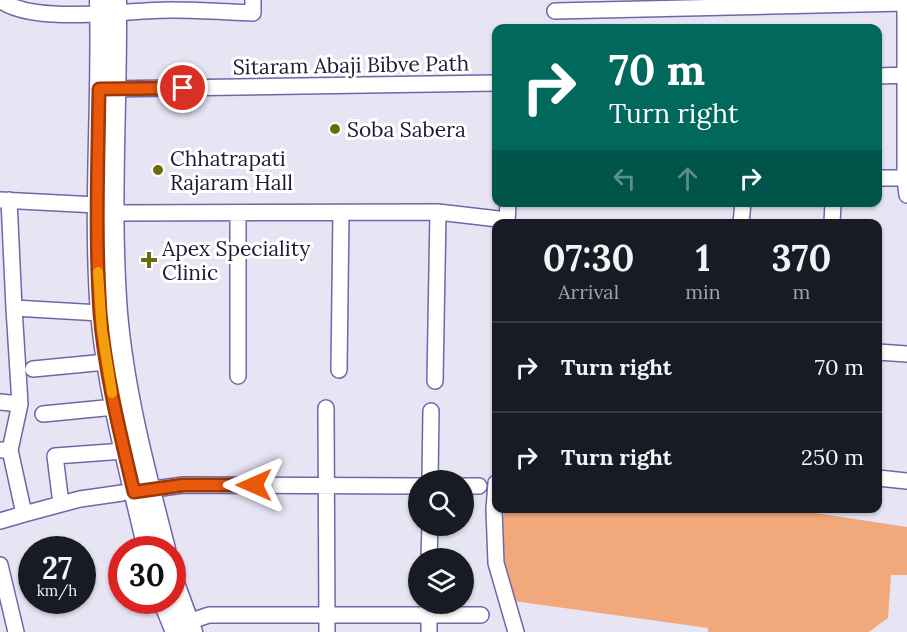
<!DOCTYPE html>
<style>
body{margin:0;font-family:Lora,serif;background:#242831;color:#f1f3f6;height:100vh;display:flex;flex-direction:column;font-size:22px;white-space:nowrap}
*{box-sizing:border-box;margin:0}
p{font-size:20px;color:#9ea1a6}
.icon{flex:none;width:33px;height:33px;fill:none;stroke:currentColor;stroke-width:2;stroke-linecap:round;stroke-linejoin:round}
.map{position:relative;flex:1;overflow:hidden}
.details{position:absolute;left:492px;top:219px;width:390px;height:294px;display:flex;flex-direction:column;background:#171b24;border-radius:12px;box-shadow:0 2px 4px #0004}
.details>*{flex:none}
.top-card{position:absolute;left:492px;top:24px;width:390px;height:183px;border-radius:12px;box-shadow:0 2px 4px #0004;background:#00695c;color:#fff;overflow:hidden}
.controls{position:absolute;left:408px;top:470px;display:grid;gap:12px}
.controls a{display:grid;place-items:center;width:66px;height:66px;border-radius:50%;background:#171b24;box-shadow:0 2px 4px #0004;font-size:30px}
.speed{position:absolute;left:18px;top:536px;display:flex;gap:12px;font-size:30px;font-weight:700;text-align:center}
.speed>*{display:grid;place-content:center;width:78px;height:78px;border-radius:50%;background:#171b24;box-shadow:0 2px 4px #0004;line-height:1}
.speed small{font-size:15px;font-weight:400}
.speed .limit{border:9px solid #d22;background:#fff;color:#111}
.pin{position:absolute;display:grid;place-items:center;width:51px;height:51px;color:#fff;margin:-26px;border:3px solid #fff;border-radius:50%;box-shadow:0 2px 6px #0007}
.me{position:absolute;width:66px;margin:-33px;rotate:270deg;stroke-linejoin:round;filter:drop-shadow(0 0 4px #0008)}
.turn{display:flex;align-items:center;gap:21px;height:126px;padding:0 18px;font-size:27px}
.turn .icon{width:78px;height:78px;stroke-width:2.5}
.turn b{display:block;font-size:42px;line-height:51px}
.lanes{display:flex;align-items:center;height:57px;padding:0 18px;background:#0003;justify-content:center;gap:30px;direction:ltr}
.lanes .off{opacity:.35}
.eta{display:flex;justify-content:space-evenly;align-items:center;height:102px;text-align:center}
.eta b{font-size:36px;font-weight:800;line-height:42px}
ul{padding:0;list-style:none}
li{display:flex;align-items:center;gap:18px;height:90px;padding:0 18px;border-top:2px solid #363941}
li div{flex:1}
li b{display:block;font-size:22px}
li em{font-style:normal}
.map>svg:first-child{display:block}
</style>
<div class="map">
<svg width="907" height="632" viewBox="0 0 907 632">
<rect width="100%" height="100%" fill="#e7e5f4"/>
<path fill="#f1a97c" d="M 782,508 L 907,527 L 907,575 L 891,575 L 888,618 L 869,632 L 708,632 L 708,628 L 506,600 L 503,518 L 505,509 Z"/>
<g fill="none" stroke-linecap="round" stroke-linejoin="round">
<defs>
<path id="minor" d="M 0,0 C 36,26 130,9 174,10 C 200,10 227,12 253,13 L 253,0
M 905,0 L 905,178 L 907,195
M 555,11 L 905,3
M 878,76 L 907,75
M 105,89 L 496,83
M 878,178 L 905,178
M 0,200 L 97,205
M 9,200 L 14,308
M 115,213 L 438,212 L 507,220
M 507,224 L 508,202
M 741,224 L 743,202
M 832,224 L 833,202
M 878,352 L 907,354
M 33,369 L 106,362
M 339,370 L 341,213
M 238,376 L 238,213
M 435,381 L 438,212
M 0,402 L 20,404
M 326,408 L 327,632
M 43,414 L 115,407
M 2,450 L 10,450 L 24,514 L 80,499 L 122,493
M 10,450 L 20,404 L 14,308 L 100,313
M 878,478 L 907,481
M 430,480 L 431,411
M 496,483 L 494,509 L 496,563 L 516,632
M 464,486 L 479,486
M 140,491 L 183,485 L 418,486
M 61,504 L 55,456 L 124,451
M 0,521 L 24,514
M 429,558 L 430,525
M 0,565 L 16,632
M 429,603 L 429,632
M 191,621 L 209,615 L 481,615"/>
<path id="major" d="M 99,0 C 102,104 92,209 100,313 C 107,393 129,471 147,549
M 117,0 C 118,104 110,209 118,313 C 125,393 146,472 166,549
M 172,575 L 193,632
M 162,600 L 175,632"/>
</defs>
<use href="#minor" stroke="#7365a8" stroke-width="18"/>
<use href="#major" stroke="#7365a8" stroke-width="21"/>
<use href="#minor" stroke="#fff" stroke-width="15"/>
<use href="#major" stroke="#fff" stroke-width="18"/>
</g>
<g fill="none" stroke-linecap="round" stroke-linejoin="round">
<defs>
<path id="route" d="M 183,88 L 99,89 C 98,164 95,238 100,313 C 105,373 120,433 134,492 L 183,485 L 254,485"/>
</defs>
<use href="#route" stroke="#983908" stroke-width="15"/>
<use href="#route" stroke="#ea580c" stroke-width="10"/>
<path stroke="#f59e0b" stroke-width="10" d="M 98,272 L 102,330 L 112,393"/>
</g>
<g fill="#686c0e" stroke="#fff" stroke-width="2">
<circle cx="335" cy="129" r="6"/>
<circle cx="158" cy="170" r="6"/>
<path d="M146 251h6v6h6v6h-6v6h-6v-6h-6v-6h6z"/>
</g>
<g text-anchor="middle" dominant-baseline="central" stroke-width="6" stroke-linejoin="round" paint-order="stroke">
<g font-size="21" fill="#201a35" stroke="#fff">
<text transform="translate(351 65) rotate(-1)">Sitaram Abaji Bibve Path</text>
</g>
<g font-size="21" fill="#201a35" stroke="#fff" text-anchor="start">
<text x="347" y="129">Soba Sabera</text>
<text x="170" y="158">Chhatrapati<tspan x="170" dy="24">Rajaram Hall</tspan></text>
<text x="162" y="248">Apex Speciality<tspan x="162" dy="24">Clinic</tspan></text>
</g>
</g>
</svg>
<div class="controls">
<a><svg class="icon" aria-label="search" viewBox="0 0 24 24"><circle cx="10" cy="10" r="6"/><path d="M15 15l6 6"/></svg></a>
<a><svg class="icon" aria-label="layers" viewBox="0 0 24 24"><path d="M12 4l9 5-9 5-9-5zM3 14l9 5 9-5"/></svg></a>
</div>
<div class="speed"><div>27<small>km/h</small></div><div class="limit">30</div></div>
<div class="pin" style="left:183px;top:88px;background:#d93025"><svg class="icon" aria-label="arrive" viewBox="0 0 24 24"><path d="M6 21V4h12l-3 4 3 4H6"/></svg></div>
<svg class="me" style="left:254px;top:485px" viewBox="-20 -20 40 40"><path d="M0-17L14 15 0 8-14 15z" fill="#ea580c" stroke="#fff" stroke-width="4"/></svg>
<div class="top-card">
<div class="turn"><svg class="icon" aria-label="right" viewBox="0 0 24 24"><path d="M7 20v-9h11M14 6l5 5-5 5"/></svg><div><b>70 m</b>Turn right</div></div>
<div class="lanes"><svg class="icon off" aria-label="left" viewBox="0 0 24 24"><path d="M17 20v-9H6M10 6l-5 5 5 5"/></svg><svg class="icon off" aria-label="ahead" viewBox="0 0 24 24"><path d="M12 20V5M6 11l6-6 6 6"/></svg><svg class="icon" aria-label="right" viewBox="0 0 24 24"><path d="M7 20v-9h11M14 6l5 5-5 5"/></svg></div>
</div>
<section class="details">
<div class="eta">
<div><b>07:30</b><p>Arrival</p></div>
<div><b>1</b><p>min</p></div>
<div><b>370</b><p>m</p></div>
</div>
<ul>
<li><svg class="icon" aria-label="right" viewBox="0 0 24 24"><path d="M7 20v-9h11M14 6l5 5-5 5"/></svg><div><b>Turn right</b></div><em>70 m</em></li>
<li><svg class="icon" aria-label="right" viewBox="0 0 24 24"><path d="M7 20v-9h11M14 6l5 5-5 5"/></svg><div><b>Turn right</b></div><em>250 m</em></li>
</ul>
</section>
</div>
